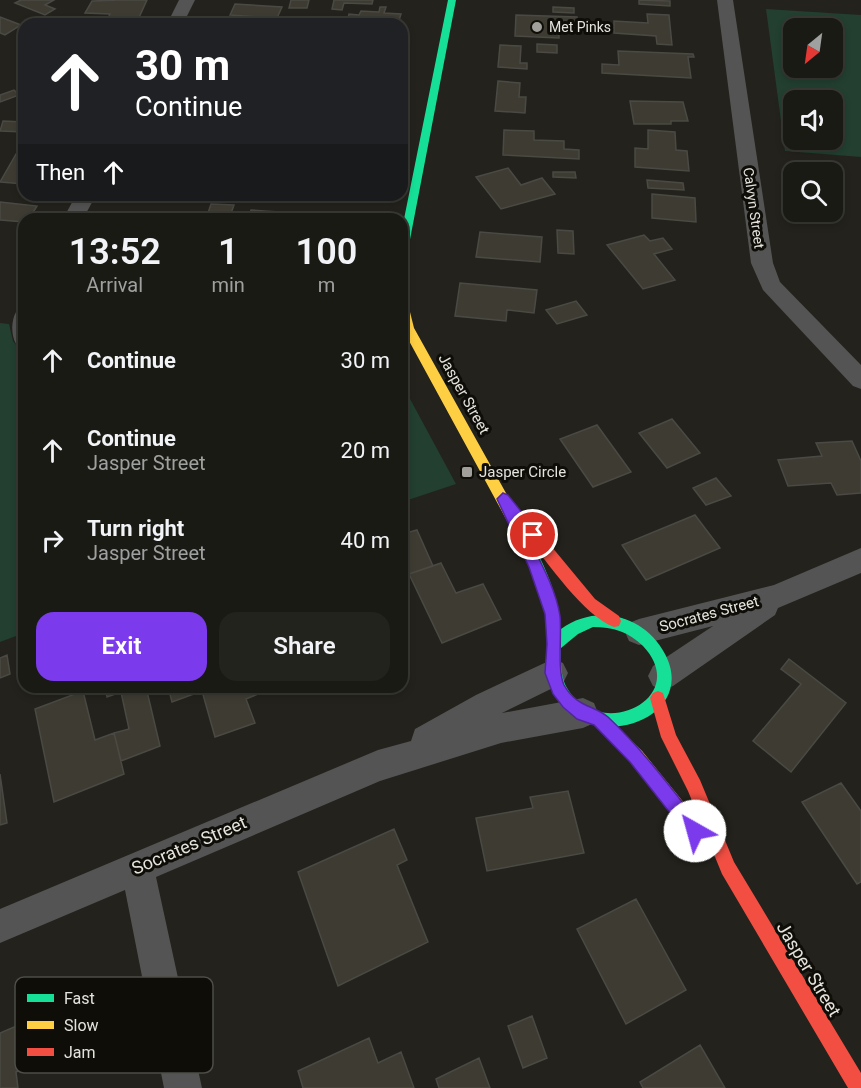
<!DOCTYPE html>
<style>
body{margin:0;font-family:Roboto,sans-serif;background:#23231e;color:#f1f3f6;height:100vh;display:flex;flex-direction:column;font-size:22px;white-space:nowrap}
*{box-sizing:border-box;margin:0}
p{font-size:20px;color:#9fa1a0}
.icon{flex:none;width:33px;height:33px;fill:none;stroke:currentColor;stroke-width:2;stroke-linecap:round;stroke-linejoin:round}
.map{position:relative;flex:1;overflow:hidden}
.drawer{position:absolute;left:18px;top:213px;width:390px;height:480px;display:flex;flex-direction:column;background:#1a1a15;border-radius:18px;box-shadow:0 3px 9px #0003,0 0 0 2px #383834}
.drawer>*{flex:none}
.banner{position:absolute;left:18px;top:18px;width:390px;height:183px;border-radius:18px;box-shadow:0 3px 9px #0003,0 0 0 2px #383834;background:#202124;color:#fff;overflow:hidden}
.needle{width:39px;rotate:209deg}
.tools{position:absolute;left:783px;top:18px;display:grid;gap:12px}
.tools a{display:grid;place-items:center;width:60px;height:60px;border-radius:12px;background:#1a1a15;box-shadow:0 3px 9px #0003,0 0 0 2px #383834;font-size:30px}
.pin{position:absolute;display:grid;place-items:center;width:51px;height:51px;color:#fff;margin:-26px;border:3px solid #fff;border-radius:50%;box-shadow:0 2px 6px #0007}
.me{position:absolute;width:66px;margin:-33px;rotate:322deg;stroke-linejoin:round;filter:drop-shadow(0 0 4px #0008)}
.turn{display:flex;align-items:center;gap:21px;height:126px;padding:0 18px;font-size:27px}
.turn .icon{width:78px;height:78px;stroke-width:2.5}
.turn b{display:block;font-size:42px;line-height:51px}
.then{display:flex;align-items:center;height:57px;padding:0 18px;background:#0003;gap:12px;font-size:22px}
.eta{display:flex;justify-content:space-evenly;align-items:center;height:102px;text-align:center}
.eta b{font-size:36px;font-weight:600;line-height:42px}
.action{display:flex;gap:12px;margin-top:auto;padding:12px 18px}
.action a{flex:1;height:69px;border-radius:18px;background:#7c3aed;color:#fff;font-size:24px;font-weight:600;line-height:69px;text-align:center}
.action a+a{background:#23231e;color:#f1f3f6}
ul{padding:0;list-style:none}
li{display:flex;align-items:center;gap:18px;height:90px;padding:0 18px}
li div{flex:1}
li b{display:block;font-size:22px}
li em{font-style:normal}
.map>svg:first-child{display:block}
</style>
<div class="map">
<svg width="861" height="1088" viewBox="0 0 861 1088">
<rect width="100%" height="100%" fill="#23221c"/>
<path fill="#223f30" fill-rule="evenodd" d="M 766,9 L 861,15 L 861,157 L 785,151 ZM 794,28 L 832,28 L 832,68 L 794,68 ZM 794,100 L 832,100 L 832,140 L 794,140 Z
M 0,323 L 9,324 L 13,341 L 24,355 L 24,633 L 0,642 Z
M 402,384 L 456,484 L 402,502 Z"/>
<path fill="#3e3c32" stroke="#4a4944" stroke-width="1.5" d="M 21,0 L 54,0 L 45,5 L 55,9 L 45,15 L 15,3 Z
M 120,0 L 147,0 L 136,24 L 105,24 L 110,14 L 85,13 L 92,1 Z
M 291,0 L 309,0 L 307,8 L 289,8 Z
M 334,0 L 373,0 L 372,4 L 344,3 L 342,10 L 332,9 Z
M 639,0 L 670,1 L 670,6 L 639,4 Z
M 235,4 L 282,7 L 277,18 L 230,15 Z
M 380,7 L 386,7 L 384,13 L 401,14 L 398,24 L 367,24 L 368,20 L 348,18 L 349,14 L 359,15 L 361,11 L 379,12 Z
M 553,7 L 574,8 L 574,13 L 553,12 Z
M 647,14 L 669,15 L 672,45 L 657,44 L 656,36 L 614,33 L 614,21 L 648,23 Z
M 516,15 L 577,17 L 577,27 L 559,26 L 559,38 L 515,36 Z
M 0,17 L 21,25 L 5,35 L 0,33 Z
M 537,44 L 557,45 L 557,53 L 537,52 Z
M 500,45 L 521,46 L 520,63 L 527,63 L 527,69 L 498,67 Z
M 618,51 L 693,54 L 694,57 L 688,57 L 691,78 L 602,73 L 602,64 L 619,65 Z
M 498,81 L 520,83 L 519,97 L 526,97 L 525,113 L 495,111 Z
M 14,90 L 19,95 L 0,102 L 0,95 Z
M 630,101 L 683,102 L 688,121 L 671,121 L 671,124 L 634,124 Z
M 3,121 L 24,122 L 24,132 L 0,131 Z
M 504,130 L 534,131 L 534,140 L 564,141 L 564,149 L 579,150 L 579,159 L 503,155 Z
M 648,130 L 675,132 L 676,150 L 687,151 L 689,171 L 635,167 L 635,148 L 648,149 Z
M 19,149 L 24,149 L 24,184 L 0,182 Z
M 508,168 L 521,185 L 542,178 L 555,194 L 501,209 L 476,177 Z
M 553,172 L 575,172 L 576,178 L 553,177 Z
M 647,180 L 683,183 L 684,190 L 648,188 Z
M 652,194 L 695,198 L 696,222 L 652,218 Z
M 0,202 L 37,206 L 29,219 L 24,219 L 24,222 L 0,220 Z
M 211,204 L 234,205 L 229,219 L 206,219 Z
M 251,210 L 278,212 L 276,219 L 248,219 Z
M 557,230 L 573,231 L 574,254 L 558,253 Z
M 480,232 L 542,237 L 540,262 L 476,257 Z
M 644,235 L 650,241 L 663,238 L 672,249 L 654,254 L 675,280 L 643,289 L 607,245 Z
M 460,283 L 537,290 L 534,313 L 507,310 L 506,321 L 455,316 Z
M 576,301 L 587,315 L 557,324 L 546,310 Z
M 672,419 L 700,453 L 667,468 L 639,433 Z
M 597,425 L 631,472 L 593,487 L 560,439 Z
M 852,441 L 861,461 L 861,493 L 837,495 L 831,483 L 788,486 L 778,460 L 822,456 L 816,443 Z
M 716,478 L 731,496 L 706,505 L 693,488 Z
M 695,515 L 720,548 L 646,580 L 622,545 Z
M 417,530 L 433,566 L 409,574 L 402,557 L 402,534 Z
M 441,563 L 456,593 L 483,584 L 501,619 L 442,643 L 409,574 Z
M 7,655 L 10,674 L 0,678 L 0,658 Z
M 789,659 L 846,703 L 791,772 L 753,741 L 801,684 L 781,669 Z
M 105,687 L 146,687 L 160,746 L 121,761 L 114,733 L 129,729 L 121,692 L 107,697 Z
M 168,687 L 262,687 L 263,692 L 246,699 L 255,723 L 215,737 L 202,691 L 172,702 Z
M 83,691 L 95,740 L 114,733 L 124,774 L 54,802 L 35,709 Z
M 0,774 L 7,823 L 0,825 Z
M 841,783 L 861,811 L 861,882 L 857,884 L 802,802 Z
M 568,791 L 584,853 L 487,871 L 476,818 L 533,808 L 530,797 Z
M 394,829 L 407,860 L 397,865 L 428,942 L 338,986 L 298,872 Z
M 636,899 L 686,990 L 626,1024 L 577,929 Z
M 40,1016 L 47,1059 L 16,1072 L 18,1088 L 0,1088 L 0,1033 Z
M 532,1016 L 547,1058 L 523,1068 L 508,1026 Z
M 369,1038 L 378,1063 L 401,1052 L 414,1088 L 303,1088 L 298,1071 Z
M 700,1045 L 725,1088 L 643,1088 L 640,1082 Z
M 479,1058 L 490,1088 L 439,1088 L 436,1079 Z"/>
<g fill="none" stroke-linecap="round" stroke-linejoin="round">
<path fill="#545454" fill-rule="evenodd" d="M 179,0 L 195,0 L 183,24 L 167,24 Z
M 717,0 L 733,0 L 773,263 L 780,282 L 861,365 L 861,389 L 853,386 L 763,290 L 751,263 Z
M 76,195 L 96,195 L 83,219 L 63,219 Z
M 24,310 L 24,346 L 16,344 C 11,335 11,321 16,312 Z
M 861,548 L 861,573 L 778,608 L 775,615 L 673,686 L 663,690 L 653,686 L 648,676 L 653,666 L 713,626 L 639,645 L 629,641 L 625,632 L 629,623 L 639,619 L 774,585 Z
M 553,659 L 563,663 L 568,673 L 563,683 L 502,713 L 583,698 L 594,703 L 598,713 L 594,723 L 583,728 L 501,743 L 380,781 L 156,877 L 202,1088 L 164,1088 L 125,890 L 0,943 L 0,909 L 378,750 L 411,741 L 415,729 L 476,695 Z"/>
<path fill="#16e098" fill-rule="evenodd" d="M 448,0 L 456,0 L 407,255 L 402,259 L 402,229 Z
M 516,518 L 521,520 C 538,553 559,591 561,629 C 596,603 645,615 665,654 C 697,714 606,751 564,708 C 538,681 552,641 544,608 C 537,579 523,551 509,524 L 511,520 ZM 593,627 C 613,627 629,632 643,646 C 692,698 600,743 567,688 C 560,677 561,660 561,648 L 578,634 Z"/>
<path fill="#ffcf43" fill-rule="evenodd" d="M 402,300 L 408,304 L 414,328 L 521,520 L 523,524 L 521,528 L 511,528 L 402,328 Z
M 599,713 L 604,715 L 642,751 L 714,840 L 716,846 L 714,852 L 708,854 L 702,852 L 630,761 L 594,725 L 591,720 L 594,715 Z"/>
<path fill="#f24e42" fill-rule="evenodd" d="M 532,527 L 537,529 L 595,599 L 619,616 L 621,621 L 619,626 L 614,627 C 584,616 548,563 527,537 L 525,533 L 527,529 Z
M 658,691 L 663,693 L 676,735 L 700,780 L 734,862 L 861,1073 L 861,1088 L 848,1088 L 722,874 L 688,791 L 661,737 L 650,698 L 653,693 Z"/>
</g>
<path fill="#7c3aed" stroke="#51269a" stroke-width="1.5" d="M 503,493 L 508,495 L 540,535 L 538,539 L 529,539 C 541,563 556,590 560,616 C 562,635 557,670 564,685 C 576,707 594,705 608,717 C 643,750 671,788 701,826 L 703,831 L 701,837 L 695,840 L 689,837 L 630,762 L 594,725 L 577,719 L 563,707 L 553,694 L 545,673 L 547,644 L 545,614 L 529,567 L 497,499 Z"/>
<g fill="#a19f99" stroke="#0e0d08" stroke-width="2">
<circle cx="537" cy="27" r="6"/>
<rect x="461" y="466" width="12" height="12" rx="3"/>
</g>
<g text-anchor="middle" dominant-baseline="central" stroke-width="6" stroke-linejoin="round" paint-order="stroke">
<g font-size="14" fill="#e5e3dc" stroke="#0e0d08" text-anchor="start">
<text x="549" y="27">Met Pinks</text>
</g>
<g font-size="14" fill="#e5e3dc" stroke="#0e0d08">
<text transform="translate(754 208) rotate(82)">Calvyn Street</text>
</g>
<g font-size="15" fill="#e5e3dc" stroke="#0e0d08">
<text transform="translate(464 394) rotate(61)">Jasper Street</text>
<text transform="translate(709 614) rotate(-15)">Socrates Street</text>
</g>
<g font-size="15" fill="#e5e3dc" stroke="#0e0d08" text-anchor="start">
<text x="479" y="472">Jasper Circle</text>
</g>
<g font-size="18" fill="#e5e3dc" stroke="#0e0d08">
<text transform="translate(189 845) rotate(-23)">Socrates Street</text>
<text transform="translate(809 969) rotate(59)">Jasper Street</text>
</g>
</g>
<rect x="15" y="977" width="198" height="96" rx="9" fill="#0e0d08" stroke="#4e4d48" stroke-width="1.5"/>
<rect x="27" y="994" width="27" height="8" fill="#16e098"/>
<rect x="27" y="1021" width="27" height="8" fill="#ffcf43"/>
<rect x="27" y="1048" width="27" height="8" fill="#f24e42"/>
<g font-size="16" fill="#e5e3dc">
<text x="64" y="1004">Fast</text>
<text x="64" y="1031">Slow</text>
<text x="64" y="1058">Jam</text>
</g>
</svg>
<div class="tools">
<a><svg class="needle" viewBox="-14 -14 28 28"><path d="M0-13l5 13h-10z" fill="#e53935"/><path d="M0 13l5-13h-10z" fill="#9fa1a0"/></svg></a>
<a><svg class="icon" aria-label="sound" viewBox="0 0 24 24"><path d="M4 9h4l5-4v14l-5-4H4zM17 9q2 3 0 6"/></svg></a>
<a><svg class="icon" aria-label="search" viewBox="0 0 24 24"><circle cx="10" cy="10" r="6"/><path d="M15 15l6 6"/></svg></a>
</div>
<div class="pin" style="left:533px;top:535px;background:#d93025"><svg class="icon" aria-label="arrive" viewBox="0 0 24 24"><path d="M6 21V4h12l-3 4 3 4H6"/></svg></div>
<svg class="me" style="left:695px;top:831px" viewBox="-20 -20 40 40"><circle r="19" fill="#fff"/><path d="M0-13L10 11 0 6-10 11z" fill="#7c3aed"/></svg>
<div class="banner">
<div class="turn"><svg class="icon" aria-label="ahead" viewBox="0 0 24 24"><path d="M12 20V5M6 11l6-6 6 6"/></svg><div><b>30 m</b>Continue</div></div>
<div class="then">Then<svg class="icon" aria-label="ahead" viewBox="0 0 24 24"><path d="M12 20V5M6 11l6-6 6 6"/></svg></div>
</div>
<section class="drawer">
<div class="eta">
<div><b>13:52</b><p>Arrival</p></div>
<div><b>1</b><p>min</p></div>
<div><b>100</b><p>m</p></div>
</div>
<ul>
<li><svg class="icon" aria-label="ahead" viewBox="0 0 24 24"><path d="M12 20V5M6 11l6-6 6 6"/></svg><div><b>Continue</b></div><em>30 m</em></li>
<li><svg class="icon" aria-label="ahead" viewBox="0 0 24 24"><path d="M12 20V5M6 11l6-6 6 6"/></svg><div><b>Continue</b><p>Jasper Street</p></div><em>20 m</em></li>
<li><svg class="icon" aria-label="right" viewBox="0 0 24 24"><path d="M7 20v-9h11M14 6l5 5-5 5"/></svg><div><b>Turn right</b><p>Jasper Street</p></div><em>40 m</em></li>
</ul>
<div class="action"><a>Exit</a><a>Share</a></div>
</section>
</div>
